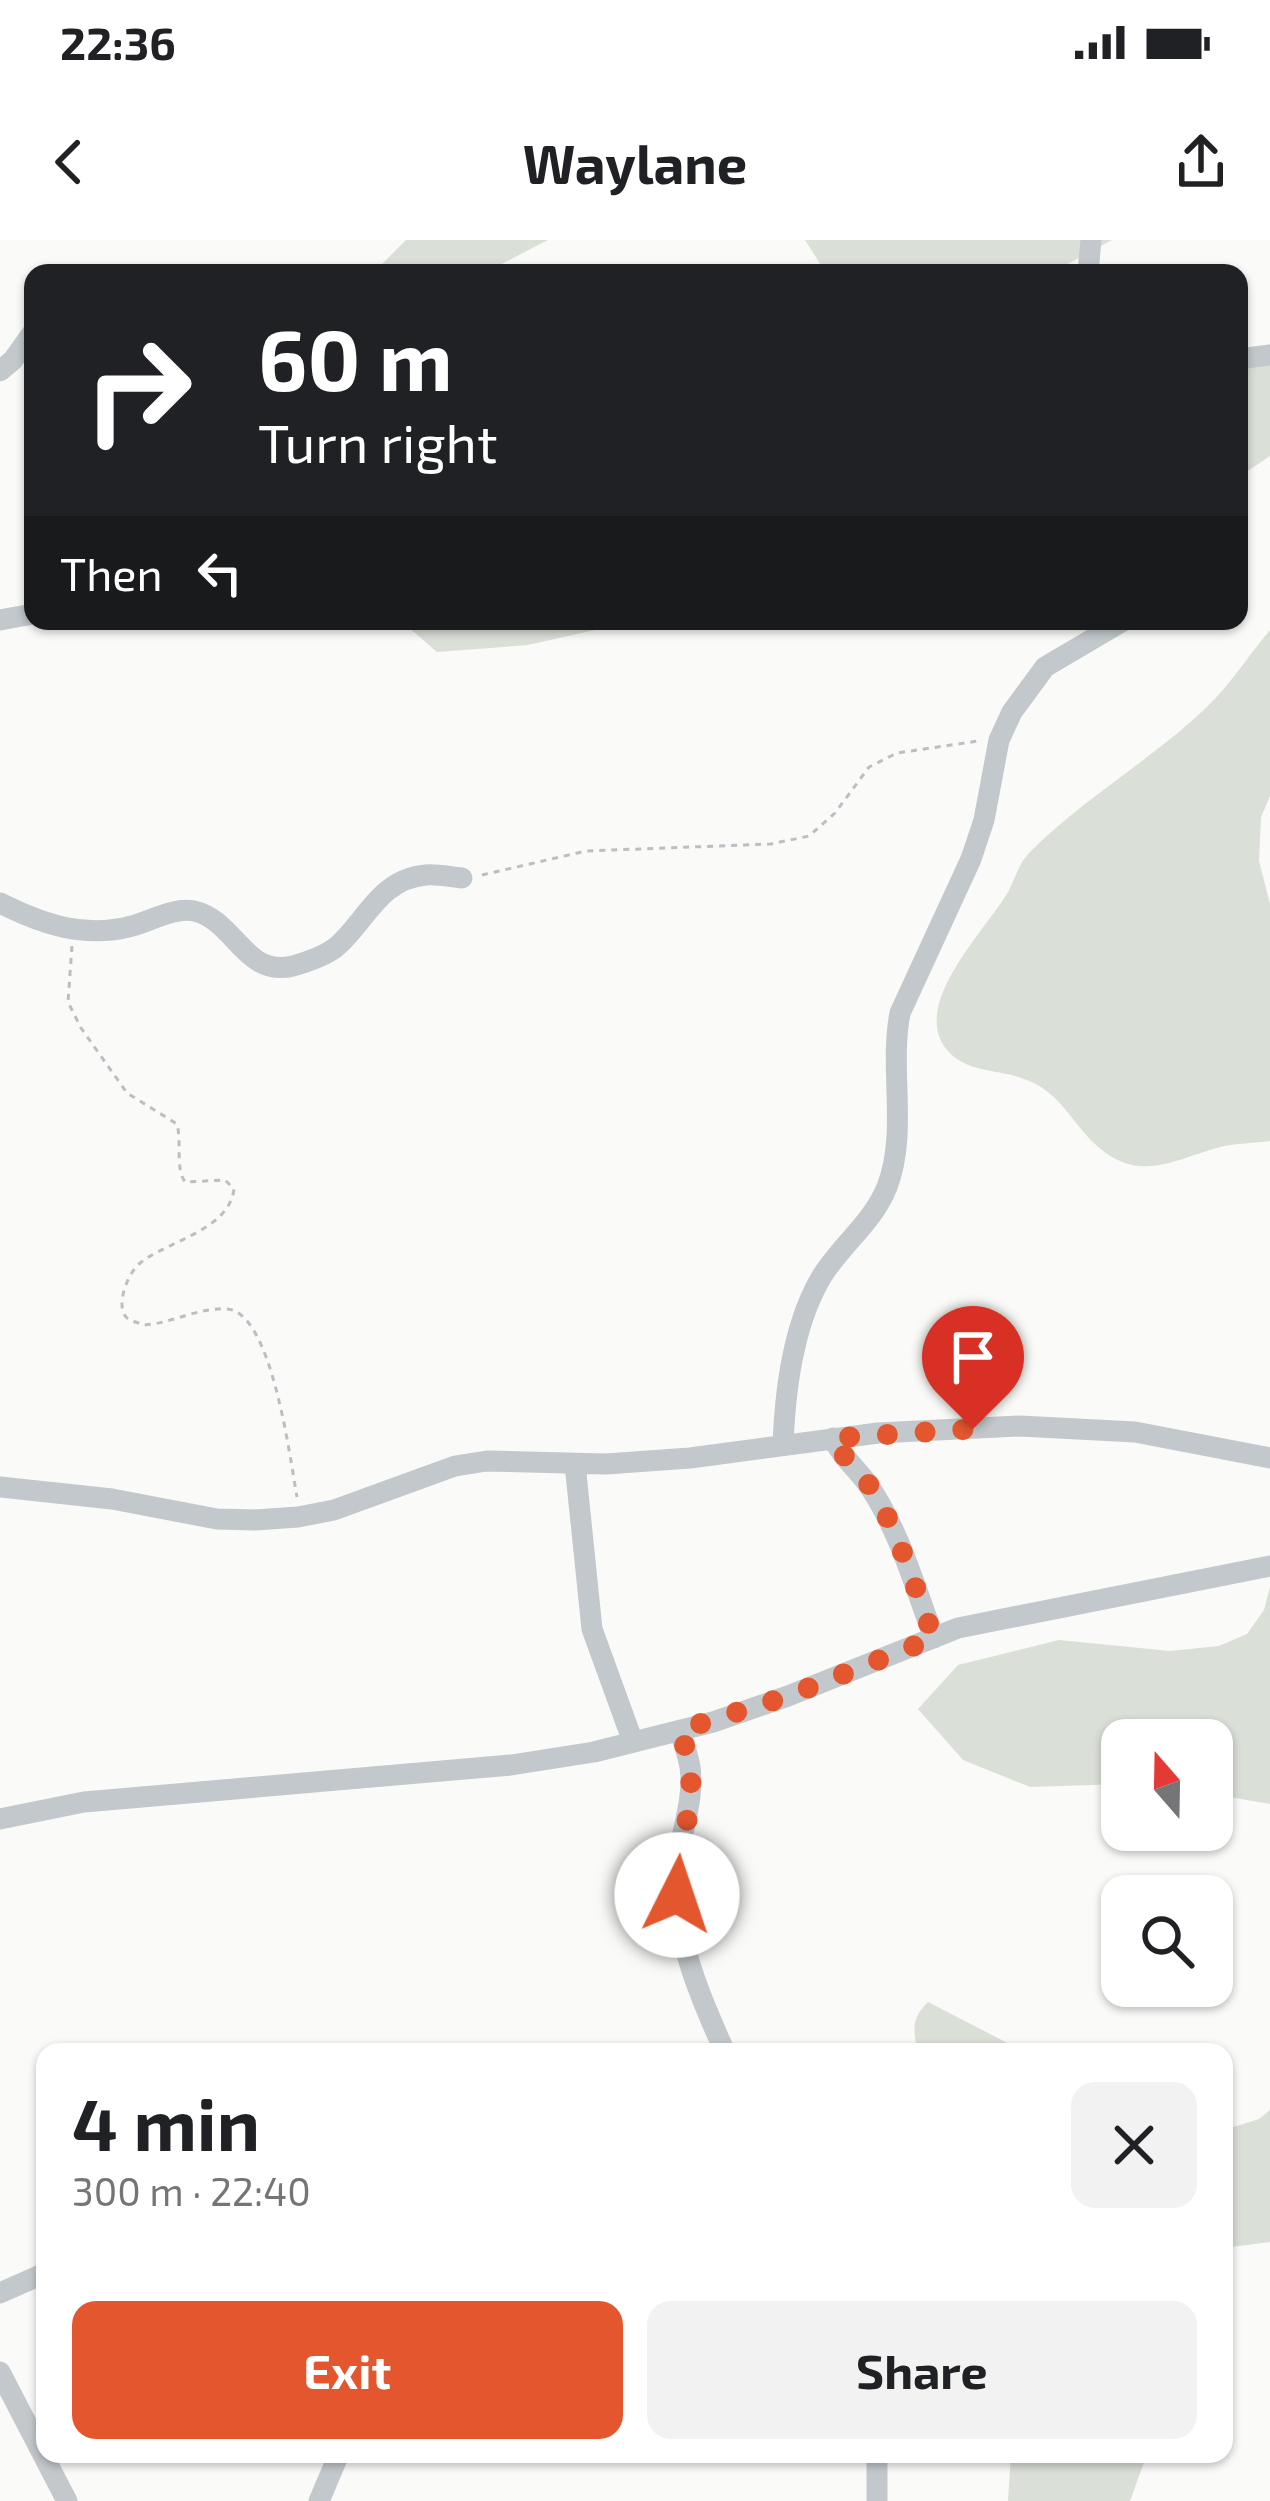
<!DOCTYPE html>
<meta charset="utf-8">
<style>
body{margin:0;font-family:"Exo 2",sans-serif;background:#f2f2f2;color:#202124;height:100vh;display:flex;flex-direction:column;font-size:45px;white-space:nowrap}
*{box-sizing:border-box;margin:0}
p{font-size:39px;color:#757577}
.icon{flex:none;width:66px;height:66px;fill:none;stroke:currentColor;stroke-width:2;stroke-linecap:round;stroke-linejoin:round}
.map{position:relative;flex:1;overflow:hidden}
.side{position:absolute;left:36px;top:1803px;width:1197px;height:420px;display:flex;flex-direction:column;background:#fff;border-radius:24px;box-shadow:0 3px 9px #0004}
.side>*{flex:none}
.top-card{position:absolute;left:24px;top:24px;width:1224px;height:366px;border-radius:24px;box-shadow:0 3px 9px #0004;background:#202124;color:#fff;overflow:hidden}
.needle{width:78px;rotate:340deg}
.tools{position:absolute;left:1101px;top:1479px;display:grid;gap:24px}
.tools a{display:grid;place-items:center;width:132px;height:132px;border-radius:24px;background:#fff;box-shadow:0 3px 9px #0004;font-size:60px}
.pin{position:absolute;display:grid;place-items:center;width:102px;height:102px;color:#fff;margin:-123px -51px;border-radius:50% 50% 50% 0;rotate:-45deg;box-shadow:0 0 12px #0007}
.pin .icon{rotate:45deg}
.me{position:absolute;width:132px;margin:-66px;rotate:4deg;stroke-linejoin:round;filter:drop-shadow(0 0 9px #0008)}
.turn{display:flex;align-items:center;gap:42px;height:252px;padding:0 36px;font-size:54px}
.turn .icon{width:156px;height:156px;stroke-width:2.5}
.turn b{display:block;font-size:84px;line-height:102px}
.then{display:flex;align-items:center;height:114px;padding:0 36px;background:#0003;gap:24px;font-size:45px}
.round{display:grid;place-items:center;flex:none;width:126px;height:126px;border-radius:24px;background:#f2f2f2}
.overview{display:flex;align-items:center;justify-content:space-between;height:204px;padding:0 36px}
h1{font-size:72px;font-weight:700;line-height:90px}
.primary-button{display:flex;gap:24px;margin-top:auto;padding:24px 36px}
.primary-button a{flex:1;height:138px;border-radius:24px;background:#e4572e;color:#fff;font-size:48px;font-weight:700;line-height:138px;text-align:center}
.primary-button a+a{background:#f2f2f2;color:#202124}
.status{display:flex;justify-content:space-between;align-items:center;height:84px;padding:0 60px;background:#fff;direction:ltr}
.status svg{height:33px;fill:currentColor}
header{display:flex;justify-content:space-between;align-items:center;height:156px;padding:0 36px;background:#fff;font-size:54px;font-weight:700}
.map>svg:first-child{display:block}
</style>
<div class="status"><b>22:36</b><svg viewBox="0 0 49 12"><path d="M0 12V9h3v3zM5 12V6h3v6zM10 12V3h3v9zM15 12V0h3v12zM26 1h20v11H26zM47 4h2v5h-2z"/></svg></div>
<header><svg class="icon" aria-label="back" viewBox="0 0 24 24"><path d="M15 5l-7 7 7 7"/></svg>Waylane<svg class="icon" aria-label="share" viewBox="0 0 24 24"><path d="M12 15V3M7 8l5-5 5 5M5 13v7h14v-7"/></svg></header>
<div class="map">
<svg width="1270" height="2261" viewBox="0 0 1270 2261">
<rect width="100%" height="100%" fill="#fafaf8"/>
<path fill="#dadfd7" d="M 406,0 L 548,0 L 484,33 L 373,33 Z
M 805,0 L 1112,0 L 1051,33 L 826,33 Z
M 1270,112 L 1270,216 L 1239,237 L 1239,125 Z
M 401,381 L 635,381 L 528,405 L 437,412 Z
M 1270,390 L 1270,556 L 1261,577 L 1259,621 L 1270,664 L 1270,901 C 1255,903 1239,903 1225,906 C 1177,917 1141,946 1096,905 C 1070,881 1061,852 1024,839 C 999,829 967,833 948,811 C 908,767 985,691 1008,652 C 1015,639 1019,623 1030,612 C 1084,558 1151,520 1206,468 C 1230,445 1249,415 1270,390 Z
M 1270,1347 L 1270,1564 L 1212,1554 L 1212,1500 L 1122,1500 L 1122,1544 L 1030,1547 L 963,1520 L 918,1469 L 958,1425 L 1059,1400 L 1170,1411 L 1219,1406 L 1247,1394 L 1264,1370 Z
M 928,1762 L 1025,1812 L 918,1812 C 913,1791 911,1778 928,1762 Z
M 1270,1870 L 1270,2002 L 1224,2008 L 1224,1890 L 1259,1879 Z
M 1011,2214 L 1147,2214 L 1130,2261 L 1008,2261 Z"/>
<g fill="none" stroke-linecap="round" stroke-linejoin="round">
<path stroke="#bbbfc2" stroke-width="3" stroke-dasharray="6 6" stroke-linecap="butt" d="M 482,635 L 586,611 L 771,604 L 809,596 L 835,573 L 869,527 L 897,513 L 978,501
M 72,706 L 68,762 L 81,788 L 127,853 L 177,884 C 182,903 175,927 185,942 L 225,940 L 234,949 C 229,991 166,1001 139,1024 C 129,1032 115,1064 126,1077 C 130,1081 137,1082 143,1085 C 171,1084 198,1067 227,1069 C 272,1072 290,1219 297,1257"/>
<path stroke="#c3c8cc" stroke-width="21" d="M 1088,33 L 1091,0
M 1239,119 L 1270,115
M 0,131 L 13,120 L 33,92
M 0,380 L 33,374
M 0,663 C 42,684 84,699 132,686 C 151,681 174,667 194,671 C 235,680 245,738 293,726 C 307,722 324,716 335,708 C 365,684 378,639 426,635 C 437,634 451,637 462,638
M 833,1198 C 841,1216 855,1227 867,1243 C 898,1287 915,1347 934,1398
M 783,1205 C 785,1150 793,1084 822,1036 C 842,1004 873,982 887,947 C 908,893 889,829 900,773 L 971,619 L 984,580 L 999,500 L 1012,472 L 1045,427 L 1123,381
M 575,1224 L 592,1389 L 633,1502
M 0,1247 L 112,1259 L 217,1279 L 255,1280 L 298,1277 L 334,1270 L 455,1226 L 487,1221 L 606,1224 L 690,1218 L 878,1193 L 1020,1186 L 1135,1192 L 1270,1218
M 680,1490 C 683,1502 688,1515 690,1527 C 695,1561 679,1596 677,1630 C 673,1694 699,1755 725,1812
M 0,1579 L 84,1562 L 511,1525 L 594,1512 L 713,1482 L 788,1456 L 958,1388 L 1270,1326
M 0,2053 L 45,2033
M 0,2132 L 67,2261
M 877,2214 L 877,2261
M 319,2261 L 339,2214"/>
</g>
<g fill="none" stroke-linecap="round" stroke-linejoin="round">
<path stroke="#e4572e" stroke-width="21" stroke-dasharray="0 37.8" d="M 677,1655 C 676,1613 695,1570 690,1528 C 689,1516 683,1502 680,1490 L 788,1456 L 934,1398 C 914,1347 898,1287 867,1242 C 855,1226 841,1216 833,1198 L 973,1189"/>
</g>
</svg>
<div class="tools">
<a><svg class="needle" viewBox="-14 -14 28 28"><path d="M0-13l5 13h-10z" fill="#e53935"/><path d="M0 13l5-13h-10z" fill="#757577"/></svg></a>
<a><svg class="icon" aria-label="search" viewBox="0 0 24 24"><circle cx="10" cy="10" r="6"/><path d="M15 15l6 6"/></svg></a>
</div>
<div class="pin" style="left:973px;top:1189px;background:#d93025"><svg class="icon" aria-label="arrive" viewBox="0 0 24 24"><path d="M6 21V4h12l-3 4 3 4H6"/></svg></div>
<svg class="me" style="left:677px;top:1655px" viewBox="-20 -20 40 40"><circle r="19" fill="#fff"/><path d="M0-13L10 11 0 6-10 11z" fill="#e4572e"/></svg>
<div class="top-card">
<div class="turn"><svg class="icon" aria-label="right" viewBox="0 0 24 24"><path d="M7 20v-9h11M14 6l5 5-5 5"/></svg><div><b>60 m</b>Turn right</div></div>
<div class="then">Then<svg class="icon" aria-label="left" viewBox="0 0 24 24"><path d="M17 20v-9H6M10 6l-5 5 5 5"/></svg></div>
</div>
<section class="side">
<div class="overview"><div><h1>4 min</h1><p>300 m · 22:40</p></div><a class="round"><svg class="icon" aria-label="close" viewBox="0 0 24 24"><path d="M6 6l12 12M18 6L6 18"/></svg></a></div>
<div class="primary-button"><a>Exit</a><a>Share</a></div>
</section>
</div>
